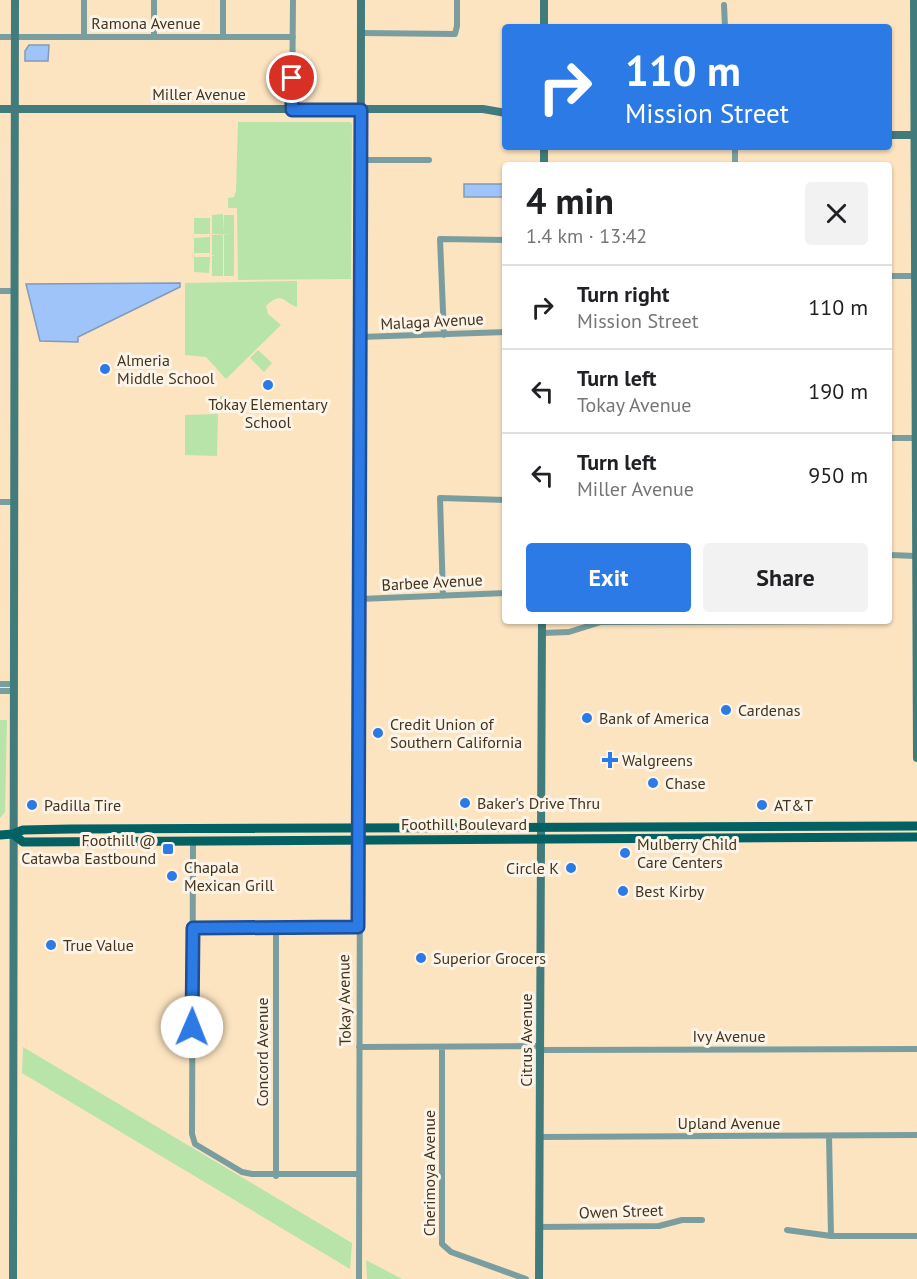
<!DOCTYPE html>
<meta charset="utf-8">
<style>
body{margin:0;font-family:"PT Sans",sans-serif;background:#f2f2f2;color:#202124;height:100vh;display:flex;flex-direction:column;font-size:22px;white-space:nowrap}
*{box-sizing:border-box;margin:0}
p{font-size:20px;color:#757577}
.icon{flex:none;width:33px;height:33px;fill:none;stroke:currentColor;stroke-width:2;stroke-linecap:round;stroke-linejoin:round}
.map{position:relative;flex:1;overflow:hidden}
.drawer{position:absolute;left:502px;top:162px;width:390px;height:462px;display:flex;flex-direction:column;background:#fff;border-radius:6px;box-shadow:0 2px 4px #0004}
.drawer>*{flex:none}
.top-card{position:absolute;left:502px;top:24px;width:390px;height:126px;border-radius:6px;box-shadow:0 2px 4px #0004;background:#2c7ae6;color:#fff;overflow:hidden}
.pin{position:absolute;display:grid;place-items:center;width:51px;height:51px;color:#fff;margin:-26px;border:3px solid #fff;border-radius:50%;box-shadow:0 2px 6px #0007}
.me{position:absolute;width:66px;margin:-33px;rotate:1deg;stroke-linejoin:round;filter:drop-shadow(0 0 4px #0008)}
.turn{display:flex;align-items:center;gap:21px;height:126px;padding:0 24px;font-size:27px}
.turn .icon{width:78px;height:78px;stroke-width:2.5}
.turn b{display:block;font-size:42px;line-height:51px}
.round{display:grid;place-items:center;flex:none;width:63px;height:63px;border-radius:6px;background:#f2f2f2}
.headline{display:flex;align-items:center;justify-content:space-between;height:102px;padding:0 24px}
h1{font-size:36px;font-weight:600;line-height:45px}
.button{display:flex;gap:12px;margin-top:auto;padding:12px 24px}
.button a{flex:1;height:69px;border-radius:6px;background:#2c7ae6;color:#fff;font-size:24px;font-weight:600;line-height:69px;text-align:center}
.button a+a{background:#f2f2f2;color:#202124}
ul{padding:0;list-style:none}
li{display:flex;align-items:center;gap:18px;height:84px;padding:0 24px;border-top:2px solid #e0e0e0}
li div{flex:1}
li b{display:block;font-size:22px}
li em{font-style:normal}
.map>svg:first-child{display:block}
</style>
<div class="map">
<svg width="917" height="1279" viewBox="0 0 917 1279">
<rect width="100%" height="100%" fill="#fce4c1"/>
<path fill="#b8e3a9" d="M 238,122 L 350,122 L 352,124 L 351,279 L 238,280 L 237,208 L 228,208 L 228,198 L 234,197 L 236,191 Z
M 223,214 L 224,233 L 224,215 L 234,215 L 234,276 L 224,276 L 224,235 L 233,235 L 212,234 L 212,215 Z
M 194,218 L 210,218 L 210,234 L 194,234 Z
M 212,235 L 223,235 L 223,276 L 212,276 L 212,256 L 216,256 L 212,255 Z
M 210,237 L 210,253 L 194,253 L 194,238 Z
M 194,257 L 210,257 L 209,273 L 194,272 Z
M 297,281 L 297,307 C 284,303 282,290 266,306 L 268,314 L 281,325 L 226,379 L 206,357 L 185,355 L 185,283 Z
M 258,350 L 272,363 L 264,372 L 250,358 Z
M217 403a7 7 0 1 1 14 0a7 7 0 1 1-14 0Z
M 218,414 L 217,456 L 185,455 L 185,415 Z
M 0,720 L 7,720 L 5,812 L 0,818 Z
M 23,1047 L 352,1243 L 350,1269 L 22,1073 Z
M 366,1260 L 402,1279 L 367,1279 Z"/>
<path fill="#9ec4fa" stroke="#8399b7" stroke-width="1.5" d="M 29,45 L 49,45 L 48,61 L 25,61 L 25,51 Z
M 464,184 L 505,184 L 505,197 L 464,197 Z
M 180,283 L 180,287 L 78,337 L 78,342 L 40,341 L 26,284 Z"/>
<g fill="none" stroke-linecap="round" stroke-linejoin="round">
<path stroke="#7a9e9f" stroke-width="6" d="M 724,5 L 725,27
M 361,33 L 455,34 L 457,26 L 457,0
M 0,37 L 293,37
M 84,37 L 84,0
M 154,37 L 154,0
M 223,37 L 223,0
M 292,110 L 293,0
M 735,147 L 735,165
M 361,160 L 429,160
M 890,276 L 915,276
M 0,291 L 14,291
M 444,335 L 440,239 L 506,240
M 360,337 L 506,332
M 890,438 L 916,438
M 0,502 L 13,502
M 890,555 L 916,556
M 443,596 L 440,498 L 506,500
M 360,599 L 506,593
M 542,633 L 569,632 L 601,622 L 862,621
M 0,684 L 13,684
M 0,691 L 13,691
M 193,841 L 192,1134 L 195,1144 L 242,1172 L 252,1174 L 359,1174
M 276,927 L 276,1176
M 193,928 L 358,927
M 359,1047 L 541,1046
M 442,1047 L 442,1244 L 451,1252 L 526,1279
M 541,1050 L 917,1049
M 829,1136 L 831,1236
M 541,1137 L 917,1135
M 540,1227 L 659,1226 L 682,1220 L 702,1220
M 787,1230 L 831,1236 L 917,1236
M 359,1279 L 360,828"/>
<path stroke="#427b7c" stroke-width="8" d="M 914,0 L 917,758
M 544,27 L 544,0
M 0,109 L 483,109 L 506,113
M 890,135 L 917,135
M 544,147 L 544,165
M 360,828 L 361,0
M 13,1279 L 15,0
M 539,1279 L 542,621"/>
<path stroke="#046163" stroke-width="9" d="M 13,834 L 23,842 L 917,837
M 0,835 L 13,834 L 23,830 L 71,829 L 917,826"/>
</g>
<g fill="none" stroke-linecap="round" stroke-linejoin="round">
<defs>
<path id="route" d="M 192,1027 L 193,928 L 358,927 L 361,110 L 292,110 L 292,78"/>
</defs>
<use href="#route" stroke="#1d4f96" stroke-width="15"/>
<use href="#route" stroke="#2c7ae6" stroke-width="10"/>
</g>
<g fill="#2c7ae6" stroke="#fcf4e8" stroke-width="2">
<circle cx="105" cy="369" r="6"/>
<circle cx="268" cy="385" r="6"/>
<circle cx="726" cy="710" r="6"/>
<circle cx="587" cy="718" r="6"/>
<circle cx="378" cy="733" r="6"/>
<path d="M607 751h6v6h6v6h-6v6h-6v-6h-6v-6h6z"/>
<circle cx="653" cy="783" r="6"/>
<circle cx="465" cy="803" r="6"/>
<circle cx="32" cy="805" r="6"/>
<circle cx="762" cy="805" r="6"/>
<rect x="162" y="843" width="12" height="12" rx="3"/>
<circle cx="625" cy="853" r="6"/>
<circle cx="571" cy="868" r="6"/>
<circle cx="172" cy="876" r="6"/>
<circle cx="623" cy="891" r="6"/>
<circle cx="51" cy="945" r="6"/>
<circle cx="421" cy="958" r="6"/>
</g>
<g text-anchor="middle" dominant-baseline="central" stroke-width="6" stroke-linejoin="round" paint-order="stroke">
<g font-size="16" fill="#44341c" stroke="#fcf4e8">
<text x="146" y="23">Ramona Avenue</text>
<text x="199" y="94">Miller Avenue</text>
<text transform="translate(432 321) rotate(-3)">Malaga Avenue</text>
<text transform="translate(432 582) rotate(-3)">Barbee Avenue</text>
<text x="464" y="824">Foothill Boulevard</text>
<text transform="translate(344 1000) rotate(-91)">Tokay Avenue</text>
<text x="729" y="1036">Ivy Avenue</text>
<text transform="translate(526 1040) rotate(-90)">Citrus Avenue</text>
<text transform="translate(262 1052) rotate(-90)">Concord Avenue</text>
<text x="729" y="1123">Upland Avenue</text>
<text transform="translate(429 1173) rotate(-90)">Cherimoya Avenue</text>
<text transform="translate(621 1211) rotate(-2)">Owen Street</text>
</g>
<g font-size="16" fill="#44341c" stroke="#fcf4e8" text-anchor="start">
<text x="117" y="360">Almeria<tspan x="117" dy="18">Middle School</tspan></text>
<text x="268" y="404" text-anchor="middle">Tokay Elementary<tspan x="268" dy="18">School</tspan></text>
<text x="738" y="710">Cardenas</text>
<text x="599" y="718">Bank of America</text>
<text x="390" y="724">Credit Union of<tspan x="390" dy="18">Southern California</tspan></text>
<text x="622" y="760">Walgreens</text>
<text x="665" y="783">Chase</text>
<text x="477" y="803">Baker's Drive Thru</text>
<text x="44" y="805">Padilla Tire</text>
<text x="774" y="805">AT&amp;T</text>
<text x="156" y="840" text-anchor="end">Foothill @<tspan x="156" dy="18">Catawba Eastbound</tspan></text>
<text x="637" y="844">Mulberry Child<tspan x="637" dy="18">Care Centers</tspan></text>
<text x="184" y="867">Chapala<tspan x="184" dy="18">Mexican Grill</tspan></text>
<text x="559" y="868" text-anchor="end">Circle K</text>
<text x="635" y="891">Best Kirby</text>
<text x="63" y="945">True Value</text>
<text x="433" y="958">Superior Grocers</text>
</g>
</g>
</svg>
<div class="pin" style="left:292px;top:78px;background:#d93025"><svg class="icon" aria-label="arrive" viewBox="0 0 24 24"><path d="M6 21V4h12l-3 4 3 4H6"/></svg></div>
<svg class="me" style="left:192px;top:1027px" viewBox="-20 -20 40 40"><circle r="19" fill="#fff"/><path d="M0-13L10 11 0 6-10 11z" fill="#2c7ae6"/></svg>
<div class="top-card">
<div class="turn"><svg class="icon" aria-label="right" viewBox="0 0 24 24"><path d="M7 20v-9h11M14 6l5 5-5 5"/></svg><div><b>110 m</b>Mission Street</div></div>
</div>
<section class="drawer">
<div class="headline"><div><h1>4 min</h1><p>1.4 km · 13:42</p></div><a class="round"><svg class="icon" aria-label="close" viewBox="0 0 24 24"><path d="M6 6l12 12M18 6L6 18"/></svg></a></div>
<ul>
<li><svg class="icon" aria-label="right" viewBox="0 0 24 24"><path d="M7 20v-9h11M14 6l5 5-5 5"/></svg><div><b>Turn right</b><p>Mission Street</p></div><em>110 m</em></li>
<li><svg class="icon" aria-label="left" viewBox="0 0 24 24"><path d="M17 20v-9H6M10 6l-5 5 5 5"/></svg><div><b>Turn left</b><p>Tokay Avenue</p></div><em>190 m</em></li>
<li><svg class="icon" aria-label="left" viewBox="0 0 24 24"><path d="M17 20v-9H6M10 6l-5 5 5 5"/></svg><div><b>Turn left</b><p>Miller Avenue</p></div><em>950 m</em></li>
</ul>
<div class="button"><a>Exit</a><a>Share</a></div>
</section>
</div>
